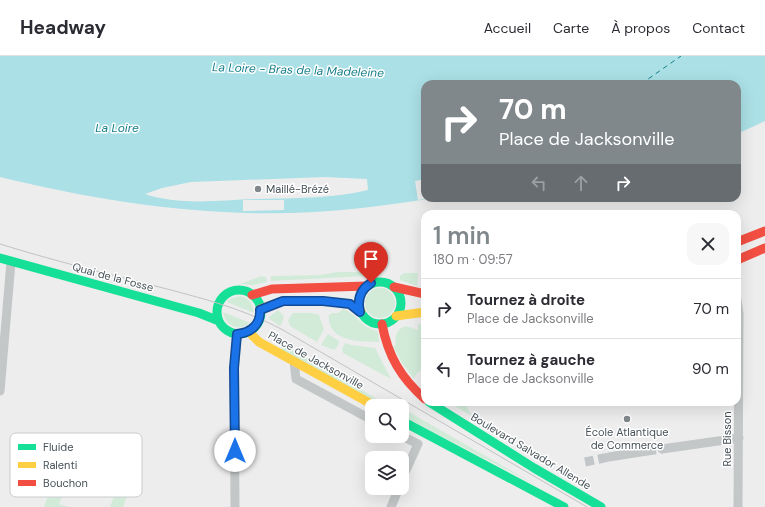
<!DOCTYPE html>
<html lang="fr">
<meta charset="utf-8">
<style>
body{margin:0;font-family:"DM Sans",sans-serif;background:#f7f7f7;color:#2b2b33;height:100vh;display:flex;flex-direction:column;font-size:15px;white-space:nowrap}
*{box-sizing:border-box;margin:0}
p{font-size:13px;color:#7c7c81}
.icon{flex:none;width:22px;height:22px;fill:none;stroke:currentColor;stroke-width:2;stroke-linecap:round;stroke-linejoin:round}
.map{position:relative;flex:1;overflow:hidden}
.side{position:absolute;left:421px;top:154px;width:320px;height:196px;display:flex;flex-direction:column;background:#fff;border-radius:12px;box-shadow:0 4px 16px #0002}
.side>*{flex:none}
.guide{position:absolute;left:421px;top:24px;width:320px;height:122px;border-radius:12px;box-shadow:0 4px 16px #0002;background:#80888c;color:#fff;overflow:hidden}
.controls{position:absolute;left:365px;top:343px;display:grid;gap:8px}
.controls a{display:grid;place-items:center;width:44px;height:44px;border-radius:8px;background:#fff;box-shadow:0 4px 16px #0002;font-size:20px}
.pin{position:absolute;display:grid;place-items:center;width:34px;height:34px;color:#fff;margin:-41px -17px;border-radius:50% 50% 50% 0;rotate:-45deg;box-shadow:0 0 4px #0007}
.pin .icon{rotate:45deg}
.me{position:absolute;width:44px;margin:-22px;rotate:0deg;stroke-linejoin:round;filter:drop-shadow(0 0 3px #0008)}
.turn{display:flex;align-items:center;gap:14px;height:84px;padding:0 12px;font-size:18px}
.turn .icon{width:52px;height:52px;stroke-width:2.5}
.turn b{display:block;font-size:28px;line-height:34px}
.lanes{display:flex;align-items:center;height:38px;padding:0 12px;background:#0003;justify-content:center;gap:20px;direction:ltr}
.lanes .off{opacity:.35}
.round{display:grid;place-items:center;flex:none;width:42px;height:42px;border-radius:12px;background:#f7f7f7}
.summary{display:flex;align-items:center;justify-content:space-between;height:68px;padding:0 12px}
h1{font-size:24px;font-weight:600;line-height:30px;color:#80888c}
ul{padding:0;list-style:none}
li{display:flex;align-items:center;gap:12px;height:60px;padding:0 12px;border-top:1px solid #e1e1e2}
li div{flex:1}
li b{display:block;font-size:15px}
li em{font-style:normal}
header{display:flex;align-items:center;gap:24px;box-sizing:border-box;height:56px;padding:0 20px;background:#fff;border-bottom:1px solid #e1e1e2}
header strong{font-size:19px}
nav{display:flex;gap:22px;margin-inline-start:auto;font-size:14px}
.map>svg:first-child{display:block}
</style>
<header>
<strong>Headway</strong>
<nav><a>Accueil</a><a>Carte</a><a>À propos</a><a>Contact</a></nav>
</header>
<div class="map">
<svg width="765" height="451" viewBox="0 0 765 451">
<rect width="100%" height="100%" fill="#ededed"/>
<path fill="#d2ebd9" d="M 337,216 L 366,216 L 368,218 L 366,220 L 271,225 L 271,220 L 321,219 Z
M 404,217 L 418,217 L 417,230 L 400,224 L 400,220 Z
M 261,220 L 266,221 L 267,226 L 253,229 L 240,228 Z
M365 247a15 15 0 1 1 30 0a15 15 0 1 1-30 0Z
M 240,240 C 249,242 253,247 254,257 L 227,246 L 230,243 Z
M 343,253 C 359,259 360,272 378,275 L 379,286 C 362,286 326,286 329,259 L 332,257 L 338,257 Z
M 278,254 L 284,260 L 282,267 L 280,270 L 268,262 Z
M 223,256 L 250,267 C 239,276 225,270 223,256 Z
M 293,257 L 311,257 L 319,259 L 324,273 L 317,286 L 290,270 L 288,264 Z
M 418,268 L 423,269 L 425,273 L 422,314 L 417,317 L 414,323 L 402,307 L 393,290 L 396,289 C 394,281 397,272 406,270 L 418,274 Z
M 328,278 L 339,285 L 338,290 L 334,294 L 321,289 Z
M 345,287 L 351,289 L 375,292 L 391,323 L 343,297 L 342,293 Z
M 283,288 L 384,347 L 384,350 L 280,294 Z
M 448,346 L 471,346 L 467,351 L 472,360 Z
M 402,352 L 536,429 L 402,360 Z
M 64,395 L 128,416 L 130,432 L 123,451 L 110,451 L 114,440 L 68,424 L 59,448 L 68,451 L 44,451 Z"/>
<path fill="#aae0e6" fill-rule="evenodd" d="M 0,0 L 765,0 L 765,65 L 737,78 L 737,28 L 425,28 L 425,142 L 434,142 C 394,148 355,154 314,156 C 209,162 102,146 0,121 ZM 325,121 L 367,123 L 368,134 C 331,143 293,142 255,143 C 220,144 179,150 145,138 L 162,132 L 191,126 Z"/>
<path fill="#ededed" d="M 425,123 L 425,142 L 429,142 L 418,144 L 415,125 Z
M 243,144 L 284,144 L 284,154 L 243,155 Z"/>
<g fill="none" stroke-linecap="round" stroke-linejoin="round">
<path stroke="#167f8b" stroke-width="1" stroke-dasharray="5 4" stroke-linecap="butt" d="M 641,28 L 681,0"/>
<path stroke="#c3c6c8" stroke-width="9" stroke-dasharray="9 4.5" stroke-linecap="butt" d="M 647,395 L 662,393
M 585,406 L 609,401"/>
<path stroke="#c4c7c8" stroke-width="9" d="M 737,244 L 739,257 L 738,451
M 294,305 L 296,323 L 372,364
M 0,335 L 11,206
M 402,380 L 418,388 L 402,423
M 662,393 L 739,382
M 609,401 L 647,395
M 235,451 L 234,312 L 237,278
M 391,451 L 399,432"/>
<path stroke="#16e098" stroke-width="9" d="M 0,202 L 199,257 L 219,265
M359 247a21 21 0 1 1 42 0a21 21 0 1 1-42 0Z
M217 256a22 22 0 1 1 44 0a22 22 0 1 1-44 0Z
M 429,346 L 534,412 L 601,451
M 402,365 L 564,451"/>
<path stroke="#ffcf43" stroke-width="9" d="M 260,253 L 283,245 L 323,245 L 350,248 L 361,255
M 396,260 L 425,256
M 248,275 L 259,286 L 375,350"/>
<path stroke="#f24e42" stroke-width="9" d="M 737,186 L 765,175
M 737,204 L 765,192
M 394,231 L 425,238
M 252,239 L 272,233 L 367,230
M 382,268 C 388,300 401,322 425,343"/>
<path stroke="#c0c2c3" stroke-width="1" d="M 0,188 C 48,203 96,215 144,227 C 193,240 238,250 283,274 L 587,451"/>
</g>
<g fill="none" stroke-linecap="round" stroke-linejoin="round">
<defs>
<path id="route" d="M 235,395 L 234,312 L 237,278 C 251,277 261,268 260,254 L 283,245 L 323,245 L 350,248 L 360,256 C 357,244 360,234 371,227"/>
</defs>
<use href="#route" stroke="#114b97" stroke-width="10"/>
<use href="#route" stroke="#1a73e8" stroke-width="7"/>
</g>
<g fill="#80888c" stroke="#fff" stroke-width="1.5">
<circle cx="258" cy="133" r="4"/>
<circle cx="627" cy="363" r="4"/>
</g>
<g text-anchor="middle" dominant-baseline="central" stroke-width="3" stroke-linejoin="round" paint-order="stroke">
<g font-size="11" fill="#465157" stroke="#fff" text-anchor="start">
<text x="266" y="133">Maillé-Brézé</text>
<text x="627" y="376" text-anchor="middle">École Atlantique<tspan x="627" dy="13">de Commerce</tspan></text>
</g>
<g font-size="11" fill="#465157" stroke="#fff">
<text transform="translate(113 221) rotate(15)">Quai de la Fosse</text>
<text transform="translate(316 304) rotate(29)">Place de Jacksonville</text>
<text transform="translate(727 383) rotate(-90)">Rue Bisson</text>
<text transform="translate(531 395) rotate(31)">Boulevard Salvador Allende</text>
</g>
<g font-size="12" font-style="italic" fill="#167f8b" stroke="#fff">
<text transform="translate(298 14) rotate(2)">La Loire - Bras de la Madeleine</text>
<text x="117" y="72">La Loire</text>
</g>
</g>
<rect x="10" y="377" width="132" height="64" rx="6" fill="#fff" stroke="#c8cbcd" stroke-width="1"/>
<rect x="18" y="388" width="18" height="6" fill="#16e098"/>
<rect x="18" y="406" width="18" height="6" fill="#ffcf43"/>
<rect x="18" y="424" width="18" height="6" fill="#f24e42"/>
<g font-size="11" fill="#465157">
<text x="43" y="395">Fluide</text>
<text x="43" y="413">Ralenti</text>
<text x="43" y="431">Bouchon</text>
</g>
</svg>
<div class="controls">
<a><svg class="icon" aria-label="search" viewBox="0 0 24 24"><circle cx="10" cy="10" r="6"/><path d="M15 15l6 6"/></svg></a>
<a><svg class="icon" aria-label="layers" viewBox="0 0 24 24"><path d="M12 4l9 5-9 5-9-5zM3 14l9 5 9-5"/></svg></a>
</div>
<div class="pin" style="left:371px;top:227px;background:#d93025"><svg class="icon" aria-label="arrive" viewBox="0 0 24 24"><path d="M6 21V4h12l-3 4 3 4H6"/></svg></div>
<svg class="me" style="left:235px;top:395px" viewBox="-20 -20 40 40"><circle r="19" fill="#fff"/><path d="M0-13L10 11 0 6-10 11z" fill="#1a73e8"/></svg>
<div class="guide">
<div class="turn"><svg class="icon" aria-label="right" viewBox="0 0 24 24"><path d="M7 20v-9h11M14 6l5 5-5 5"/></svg><div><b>70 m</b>Place de Jacksonville</div></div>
<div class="lanes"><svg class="icon off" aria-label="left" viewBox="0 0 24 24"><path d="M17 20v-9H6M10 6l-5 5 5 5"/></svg><svg class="icon off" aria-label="ahead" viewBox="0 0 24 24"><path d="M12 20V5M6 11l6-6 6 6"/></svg><svg class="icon" aria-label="right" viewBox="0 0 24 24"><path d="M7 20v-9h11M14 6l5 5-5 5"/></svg></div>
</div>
<section class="side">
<div class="summary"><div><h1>1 min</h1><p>180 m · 09:57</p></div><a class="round"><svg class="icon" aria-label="close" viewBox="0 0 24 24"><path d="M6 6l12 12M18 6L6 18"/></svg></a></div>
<ul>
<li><svg class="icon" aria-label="right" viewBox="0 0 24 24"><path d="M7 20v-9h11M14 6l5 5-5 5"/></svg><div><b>Tournez à droite</b><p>Place de Jacksonville</p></div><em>70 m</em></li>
<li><svg class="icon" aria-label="left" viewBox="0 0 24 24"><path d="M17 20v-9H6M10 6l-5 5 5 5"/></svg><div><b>Tournez à gauche</b><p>Place de Jacksonville</p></div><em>90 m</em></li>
</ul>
</section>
</div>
